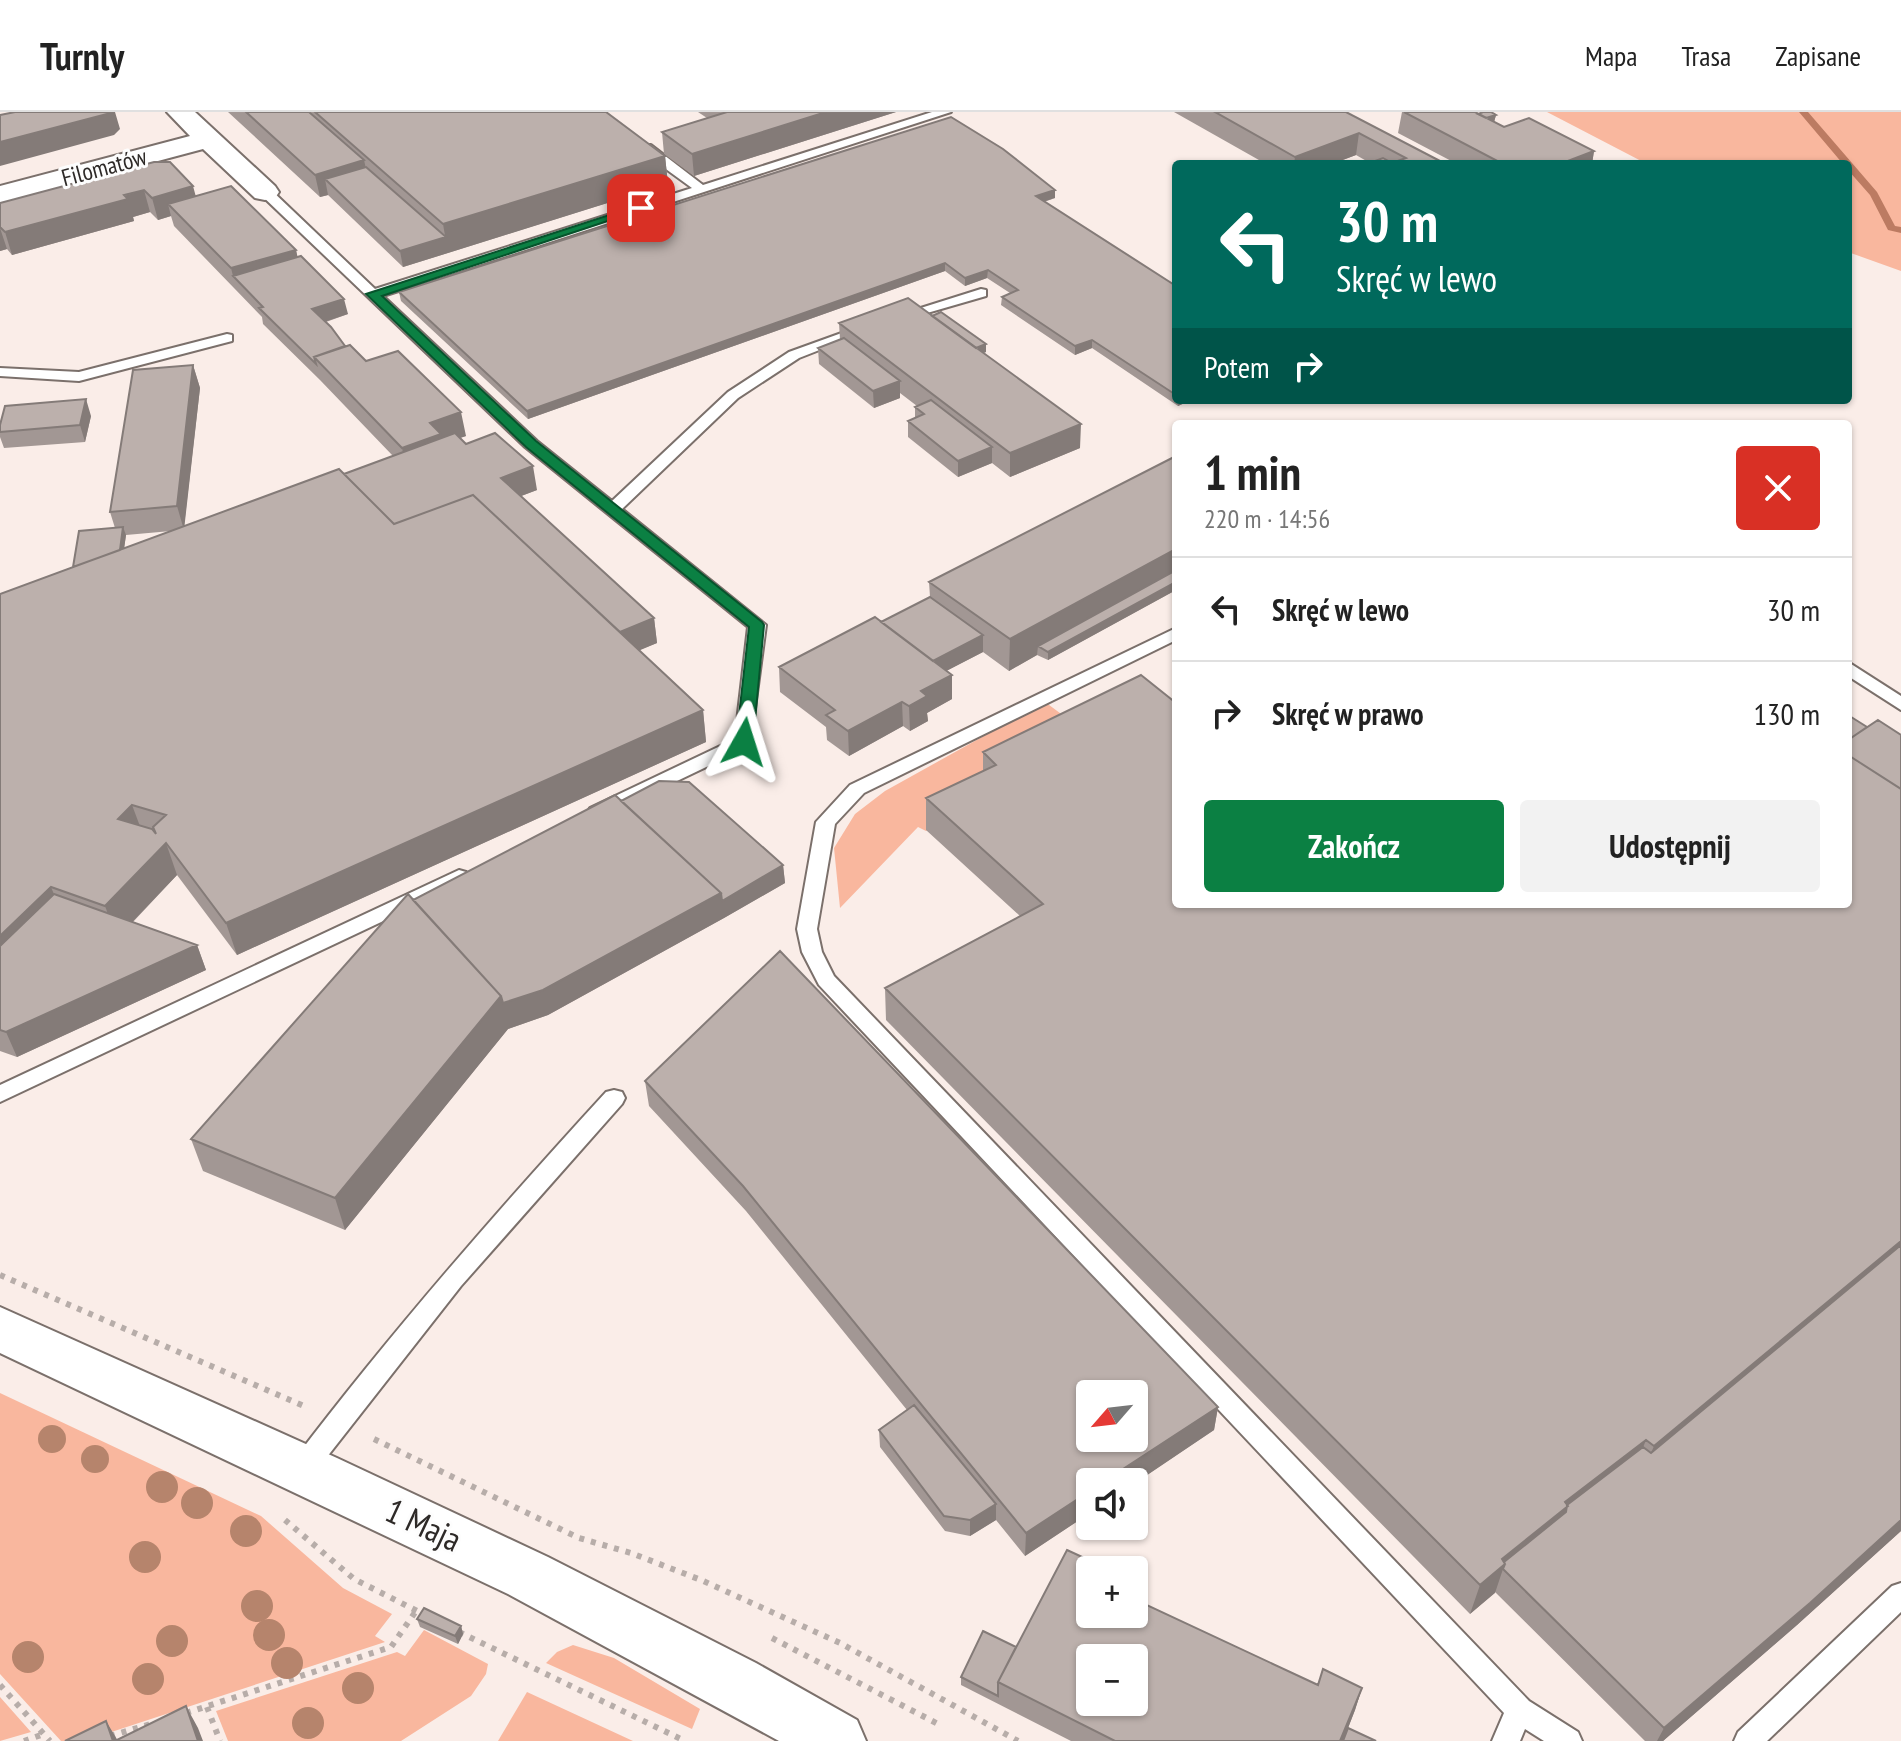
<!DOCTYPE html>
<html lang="pl">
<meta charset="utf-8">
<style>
body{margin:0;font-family:"PT Sans Narrow",sans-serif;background:#f2f2f2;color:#222;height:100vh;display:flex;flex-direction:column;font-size:30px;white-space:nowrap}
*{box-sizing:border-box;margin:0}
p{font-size:26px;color:#767676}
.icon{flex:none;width:44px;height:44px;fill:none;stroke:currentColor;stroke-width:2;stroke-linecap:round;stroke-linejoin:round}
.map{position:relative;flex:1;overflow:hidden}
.sheet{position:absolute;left:1172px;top:308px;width:680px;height:488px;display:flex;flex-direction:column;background:#fff;border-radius:8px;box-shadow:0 2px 6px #0004}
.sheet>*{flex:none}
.guide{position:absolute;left:1172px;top:48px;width:680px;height:244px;border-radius:8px;box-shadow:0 2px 6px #0004;background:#00695c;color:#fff;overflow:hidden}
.needle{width:52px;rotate:242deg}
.buttons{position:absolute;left:1076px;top:1268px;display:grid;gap:16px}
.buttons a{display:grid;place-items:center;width:72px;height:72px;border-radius:8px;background:#fff;box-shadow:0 2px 6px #0004;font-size:40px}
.pin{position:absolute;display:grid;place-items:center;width:68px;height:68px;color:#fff;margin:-34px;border-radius:16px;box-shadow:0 4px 12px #0006}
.me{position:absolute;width:88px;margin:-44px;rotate:6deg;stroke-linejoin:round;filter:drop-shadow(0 0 6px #0008)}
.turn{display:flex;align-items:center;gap:28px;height:168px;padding:0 32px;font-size:36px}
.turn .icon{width:104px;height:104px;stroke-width:2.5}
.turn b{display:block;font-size:56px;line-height:68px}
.then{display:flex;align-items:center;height:76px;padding:0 32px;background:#0003;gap:16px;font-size:30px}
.round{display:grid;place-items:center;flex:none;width:84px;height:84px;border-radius:8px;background:#f2f2f2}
.headline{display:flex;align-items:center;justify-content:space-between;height:136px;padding:0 32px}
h1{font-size:48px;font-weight:600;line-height:60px}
.action{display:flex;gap:16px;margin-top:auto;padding:16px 32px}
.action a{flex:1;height:92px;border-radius:8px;background:#0b8043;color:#fff;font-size:32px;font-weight:600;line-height:92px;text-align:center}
.action a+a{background:#f2f2f2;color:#222}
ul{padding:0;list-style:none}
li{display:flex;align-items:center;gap:24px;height:104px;padding:0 32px;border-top:2px solid #e0e0e0}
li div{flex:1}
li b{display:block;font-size:30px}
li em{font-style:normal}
header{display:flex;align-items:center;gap:48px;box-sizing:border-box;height:112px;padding:0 40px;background:#fff;border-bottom:2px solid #e0e0e0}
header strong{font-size:38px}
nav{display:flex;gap:44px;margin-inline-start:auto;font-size:28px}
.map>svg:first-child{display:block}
</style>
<header>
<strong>Turnly</strong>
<nav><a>Mapa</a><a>Trasa</a><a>Zapisane</a></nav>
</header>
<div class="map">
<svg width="1901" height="1629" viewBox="0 0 1901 1629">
<rect width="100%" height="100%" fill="#faede8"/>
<path fill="#f9b79e" d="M 1547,0 L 1901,0 L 1901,159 L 1848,140 L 1848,52 L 1647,52 Z
M 1045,590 L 1087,621 L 996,685 L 926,719 L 918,715 L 840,796 L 834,736 L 855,702 L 885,679 Z
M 0,1281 L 261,1404 L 343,1476 L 392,1502 L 375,1524 L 385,1530 L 84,1629 L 61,1629 L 0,1562 Z
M 424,1518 L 488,1552 L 486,1562 L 471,1584 L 401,1629 L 228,1629 L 216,1599 L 397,1540 L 405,1544 Z
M 573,1533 L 614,1546 L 700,1597 L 692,1617 L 546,1551 L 557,1540 Z
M 527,1580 L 633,1629 L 498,1629 Z
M 0,1585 L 31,1620 L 0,1629 Z"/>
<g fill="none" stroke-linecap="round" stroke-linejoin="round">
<path fill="#bc7b62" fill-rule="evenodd" d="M 1799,0 L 1808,0 L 1877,80 L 1895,114 L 1901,115 L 1901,121 L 1888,118 L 1870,83 L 1848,58 L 1848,52 L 1843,52 Z"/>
<defs>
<path id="lane" d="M 932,0 L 951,0 L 383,184 L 537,329 L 612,389 L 728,280 L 789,240 L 861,214 L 866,213 L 873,217 L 799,246 L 738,286 L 622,397 L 766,513 L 750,634 L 604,704 L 590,704 L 588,700 L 590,696 L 735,627 L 748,515 L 525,335 L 258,80 L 270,77 L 375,177 L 692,76 L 641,39 L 641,33 L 651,33 L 703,73 Z
M 981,177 L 986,178 L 986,184 L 896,210 L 889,206 Z
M 227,222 L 232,223 L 232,229 L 79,269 L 0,264 L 0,256 L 79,260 Z
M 1176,516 L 1176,528 L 864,681 L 835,712 L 817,817 L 822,840 L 834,864 L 1529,1589 L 1578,1620 L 1582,1629 L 1544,1629 L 1525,1617 L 1520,1629 L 1492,1629 L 1504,1601 L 819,873 L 802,840 L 797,817 L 816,710 L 850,673 Z
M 1848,550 L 1901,584 L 1901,598 L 1848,564 Z
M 459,758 L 466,760 L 469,765 L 466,770 L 0,990 L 0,973 Z
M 614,978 L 622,980 L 625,986 L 622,992 L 461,1174 L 312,1364 L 303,1367 L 294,1364 L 291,1356 L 294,1348 C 391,1220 497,1099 606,980 Z
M 1901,1471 L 1901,1500 L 1767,1629 L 1734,1629 L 1738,1620 L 1892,1474 Z"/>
<path id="street" d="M 167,0 L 195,0 L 275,74 L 279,80 L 275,86 L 265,88 L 255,86 L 203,37 L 0,91 L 0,74 L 190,24 Z"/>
<path id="secondary" d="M 0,1195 L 337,1346 L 548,1445 L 756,1551 L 857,1608 L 866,1629 L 779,1629 L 508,1482 L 0,1241 Z"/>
</defs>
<use href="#lane" stroke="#7b706b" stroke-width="4"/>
<use href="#street" stroke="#7b706b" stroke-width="4"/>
<use href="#secondary" stroke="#7b706b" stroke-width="4"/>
<path stroke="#b7ada9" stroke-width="6" stroke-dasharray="5 7" stroke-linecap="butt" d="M 0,1163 L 304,1294
M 374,1327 L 579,1426 L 631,1441 L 701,1468 L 840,1531 L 1018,1629
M 285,1408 L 354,1467 L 425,1503
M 459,1520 L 685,1629
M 772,1526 L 942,1614
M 0,1573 L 50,1629
M 207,1595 L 220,1629
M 186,1601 L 391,1535 L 416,1499
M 110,1624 L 154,1611
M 24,1629 L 44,1622"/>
<use href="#lane" fill="#fff" fill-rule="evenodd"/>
<use href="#street" fill="#fff" fill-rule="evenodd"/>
<use href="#secondary" fill="#fff" fill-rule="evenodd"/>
</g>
<g fill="#b6846c">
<circle cx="52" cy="1327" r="14"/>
<circle cx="95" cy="1347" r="14"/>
<circle cx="162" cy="1375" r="16"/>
<circle cx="197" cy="1391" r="16"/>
<circle cx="246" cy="1419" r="16"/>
<circle cx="145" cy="1445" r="16"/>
<circle cx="257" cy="1494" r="16"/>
<circle cx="269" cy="1523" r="16"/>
<circle cx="172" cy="1529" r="16"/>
<circle cx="28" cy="1545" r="16"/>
<circle cx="287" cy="1551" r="16"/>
<circle cx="148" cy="1567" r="16"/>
<circle cx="358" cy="1576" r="16"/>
<circle cx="308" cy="1611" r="16"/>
</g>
<path fill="#a29794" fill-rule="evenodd" d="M 228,0 L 606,0 L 665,44 L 668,72 L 403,155 L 328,83 L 320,85 Z
M 698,0 L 896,0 L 694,64 L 664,42 L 662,20 L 707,6 Z
M 1174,0 L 1346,0 L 1440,49 L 1439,52 L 1367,52 L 1370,51 L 1356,43 L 1332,52 L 1266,52 Z
M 1402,0 L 1475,0 L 1478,2 L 1496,3 L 1494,10 L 1504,15 L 1594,39 L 1592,52 L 1457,52 L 1398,21 Z
M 154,50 L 196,84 L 296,138 L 297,145 L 348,202 L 326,210 L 345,234 L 366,249 L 466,324 L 459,326 L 466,332 L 537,378 L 521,384 L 654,506 L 657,531 L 639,538 L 703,598 L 706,630 L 237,843 L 177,763 L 133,810 L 197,833 L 206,858 L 17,945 L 0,939 L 0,482 L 73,455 L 115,416 L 110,400 L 193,253 L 200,276 L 184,414 L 344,362 L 393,344 L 320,268 L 263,212 L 262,205 L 174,114 L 171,104 L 158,108 L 150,100 L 133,105 L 134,109 L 12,143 L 7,137 L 0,139 L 0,91 ZM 171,419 L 124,436 L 126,423 Z
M 1055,86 L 1044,90 L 1176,174 L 1176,288 L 1191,288 L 1178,294 L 1092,236 L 1075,243 L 1001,193 L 1002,185 L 1010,181 L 987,166 L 965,174 L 945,159 L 528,307 L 401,189 L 399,180 Z
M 932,204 L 986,240 L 983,241 L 1080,336 L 1010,365 L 992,351 L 958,365 L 908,325 L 908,309 L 915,306 L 915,295 L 917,294 L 900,281 L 900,286 L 874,296 L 819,252 L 818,236 L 840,228 L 839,211 Z
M 91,304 L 85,330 L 4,336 L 0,325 L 0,313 Z
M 1176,344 L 1176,478 L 1048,548 L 1037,543 L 1009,559 L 983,540 L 946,559 L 952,563 L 952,587 L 927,601 L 928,609 L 910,619 L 903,614 L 849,644 L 827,628 L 826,615 L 780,580 L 779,555 L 881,510 L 930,485 L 929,470 Z
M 1867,615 L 1901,623 L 1901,1419 L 1797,1513 L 1663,1629 L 1645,1629 L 1495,1480 L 1470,1502 L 886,908 L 885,876 L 1020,804 L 926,718 L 926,686 L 983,659 L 983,640 L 1176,792 Z
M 621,689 L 783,753 L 785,771 L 724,806 L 548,903 L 508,917 L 345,1118 L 203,1059 L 191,1027 L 413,788 Z
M 645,969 L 1218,1295 L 1214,1318 L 1025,1444 L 996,1408 L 970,1424 L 945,1419 L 880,1335 L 879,1318 L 907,1298 L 746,1099 L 649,994 Z
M 1090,1502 L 1318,1573 L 1362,1576 L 1355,1598 L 1348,1616 L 1376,1629 L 1071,1629 L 961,1573 L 961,1565 L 1016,1535 Z
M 417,1507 L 461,1514 L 463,1522 L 458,1532 L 420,1515 Z"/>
<path fill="#847b78" d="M 109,0 L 115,0 L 120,17 L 114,23 L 0,54 L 0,30 Z
M 826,0 L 896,0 L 694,64 L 692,42 Z
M 1496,3 L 1494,10 L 1482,7 Z
M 1359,21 L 1356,43 L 1332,52 L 1294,52 L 1295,45 Z
M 1594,39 L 1592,52 L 1560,52 Z
M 665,44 L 668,72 L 448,141 L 443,112 Z
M 364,48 L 369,70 L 325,67 L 328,83 L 320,85 L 315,63 Z
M 193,74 L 199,96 L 168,92 L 171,104 L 158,108 L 152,86 Z
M 144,78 L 150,100 L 133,105 L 134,109 L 12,143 L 5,120 Z
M 1055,78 L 1055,86 L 1036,92 L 1036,84 Z
M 0,116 L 7,137 L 0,139 Z
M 446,125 L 448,141 L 403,155 L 400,139 Z
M 296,138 L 301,160 L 233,164 L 231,156 Z
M 945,151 L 945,159 L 528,307 L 527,299 Z
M 988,158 L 987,166 L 965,174 L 965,166 Z
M 344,187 L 348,202 L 315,213 L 312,197 Z
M 1092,228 L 1092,236 L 1075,243 L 1075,234 Z
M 986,232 L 986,240 L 962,249 L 962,241 Z
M 193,253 L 200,276 L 184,418 L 177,394 Z
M 900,269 L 900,286 L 874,296 L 873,279 Z
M 86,287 L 91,304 L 85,330 L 80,313 Z
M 1179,288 L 1191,288 L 1178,294 Z
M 461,300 L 466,324 L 443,332 L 407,360 L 402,336 L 430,311 Z
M 1081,312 L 1080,336 L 1010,365 L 1010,341 Z
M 992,335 L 992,351 L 958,365 L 958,349 Z
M 533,354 L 537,378 L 505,390 L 501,366 Z
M 123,415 L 126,423 L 121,459 L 119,450 Z
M 1176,437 L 1176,467 L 1038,534 L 1037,543 L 1009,559 L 1010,527 Z
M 1176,470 L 1176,478 L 1048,548 L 1048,540 Z
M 654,506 L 657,531 L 619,547 L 616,522 Z
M 983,523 L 983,540 L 927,569 L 927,552 Z
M 952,563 L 952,587 L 927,601 L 928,609 L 910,619 L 909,594 L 921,579 Z
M 902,590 L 903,614 L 849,644 L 848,619 Z
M 703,598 L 706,630 L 237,843 L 226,811 Z
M 132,693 L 144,725 L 118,707 Z
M 166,731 L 177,763 L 117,826 L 105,794 Z
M 783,753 L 785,771 L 724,806 L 548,903 L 508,917 L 345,1118 L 335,1086 L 501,884 Z
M 51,775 L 64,807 L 0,870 L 0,824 Z
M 197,833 L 206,858 L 17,945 L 6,920 Z
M 1901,1129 L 1901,1147 L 1641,1365 L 1654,1334 Z
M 1218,1295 L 1214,1318 L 1134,1372 L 1134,1370 L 1103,1370 Z
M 1646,1328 L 1634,1358 L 1503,1457 L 1495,1481 L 1470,1502 L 1480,1473 L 1502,1447 L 1565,1390 Z
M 1090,1379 L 1090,1401 L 1025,1444 L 1026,1421 Z
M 996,1392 L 996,1408 L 970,1424 L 970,1408 Z
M 1901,1408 L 1901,1419 L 1797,1513 L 1663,1629 L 1657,1629 L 1664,1616 Z
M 461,1514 L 463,1522 L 458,1532 L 455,1524 Z
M 1362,1576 L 1355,1598 L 1343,1629 L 1340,1629 Z
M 186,1594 L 198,1616 L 203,1629 L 198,1629 Z
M 106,1609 L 118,1629 L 113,1629 Z"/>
<path fill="#bcb0ac" stroke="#847b78" stroke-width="2" fill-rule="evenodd" d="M 15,0 L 109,0 L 107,2 L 0,30 L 0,3 Z
M 246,0 L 309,0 L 364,48 L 315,63 Z
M 315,0 L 606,0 L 665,44 L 443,112 Z
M 727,0 L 826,0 L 692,42 L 662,20 Z
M 1215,0 L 1346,0 L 1440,49 L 1433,52 L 1367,52 L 1383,46 L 1392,51 L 1406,46 L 1359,21 L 1295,45 Z
M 1404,0 L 1475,0 L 1504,15 L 1529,6 L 1594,39 L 1560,52 L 1503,52 Z
M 1483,0 L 1491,0 L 1496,3 L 1486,6 L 1478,2 Z
M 951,5 L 1003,37 L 1055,78 L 1036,84 L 1176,174 L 1176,283 L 1092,228 L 1075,234 L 1002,185 L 1018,178 L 988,158 L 965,166 L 945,151 L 527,299 L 399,180 Z
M 154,50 L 170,50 L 193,74 L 152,86 L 144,78 L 124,83 L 128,87 L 5,120 L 0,115 L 0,91 Z
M 366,55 L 446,125 L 400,139 L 325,67 Z
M 231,74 L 296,138 L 231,156 L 168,92 Z
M 301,144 L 344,187 L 312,197 L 331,215 L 345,234 L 314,245 L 316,252 L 259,196 L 263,195 L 233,164 Z
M 908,186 L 1081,312 L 1010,341 L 839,211 Z
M 941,200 L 986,232 L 976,236 L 932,204 Z
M 844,226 L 900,269 L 873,279 L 818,236 Z
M 350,233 L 366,249 L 398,239 L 461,300 L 430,311 L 441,322 L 402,336 L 314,245 Z
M 193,253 L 177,394 L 110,400 L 133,258 Z
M 86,287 L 80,313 L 0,320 L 0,313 L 5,294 Z
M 931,288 L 992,335 L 958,349 L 908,309 L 924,302 L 915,295 Z
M 455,321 L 466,332 L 495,321 L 533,354 L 501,366 L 654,506 L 620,520 L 473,383 L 394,412 L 344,362 Z
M 1176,344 L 1176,437 L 1010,527 L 929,470 Z
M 339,357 L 394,412 L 473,383 L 703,598 L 226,811 L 166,731 L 105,794 L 51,775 L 0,824 L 0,482 ZM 132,693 L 166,703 L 153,715 L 156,722 L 152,717 L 118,707 Z
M 123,415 L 120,438 L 73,455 L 79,419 Z
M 1176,458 L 1176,470 L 1048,540 L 1038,534 Z
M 930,485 L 983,523 L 933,549 L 881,510 Z
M 875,505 L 952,563 L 921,579 L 927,584 L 909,594 L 902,590 L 848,619 L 826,603 L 835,598 L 779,555 Z
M 1141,563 L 1176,591 L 1176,792 L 1848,792 L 1848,643 L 1901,677 L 1901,1129 L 1654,1334 L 1646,1328 L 1565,1390 L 1568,1394 L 1502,1447 L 1505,1452 L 1480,1473 L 885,876 L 1043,792 L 926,686 L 996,653 L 983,640 Z
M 1848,603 L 1867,615 L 1848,628 Z
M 1878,608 L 1901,623 L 1901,677 L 1848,643 L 1848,628 Z
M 659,669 L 689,670 L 783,753 L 722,789 L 721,781 L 621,689 Z
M 615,683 L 721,781 L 543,878 L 503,891 L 501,884 L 413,788 Z
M 54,782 L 197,833 L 6,920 L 0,918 L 0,834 Z
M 408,782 L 501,884 L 335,1086 L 191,1027 Z
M 780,839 L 1218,1295 L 1103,1370 L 1090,1370 L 1090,1379 L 1026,1421 L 743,1074 L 645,969 ZM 1090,1282 L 1134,1282 L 1134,1326 L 1090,1326 Z
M 1901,1133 L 1901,1408 L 1810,1491 L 1664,1616 L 1503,1457 L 1505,1452 L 1504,1450 L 1566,1400 L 1567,1393 L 1643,1335 L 1651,1341 Z
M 914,1293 L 996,1392 L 970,1408 L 944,1404 L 879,1318 Z
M 1067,1438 L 1104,1455 L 1103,1458 L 1090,1458 L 1090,1502 L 1134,1502 L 1134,1487 L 1318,1573 L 1323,1557 L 1362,1576 L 1340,1629 L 1115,1629 L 998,1570 ZM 1090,1546 L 1134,1546 L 1134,1590 L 1090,1590 Z
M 424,1496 L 461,1514 L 455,1524 L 417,1507 Z
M 983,1519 L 1016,1535 L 998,1570 L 998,1584 L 961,1565 Z
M 186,1594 L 198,1629 L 115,1629 Z
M 106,1609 L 113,1629 L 65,1629 Z
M 1348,1616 L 1376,1629 L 1343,1629 Z"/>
<path fill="#0b8043" stroke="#07532c" stroke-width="2" d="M 637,94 L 647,96 L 382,184 L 536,329 L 762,510 L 764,513 L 753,630 L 744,636 L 736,630 L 749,515 L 526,335 L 366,182 Z"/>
<g text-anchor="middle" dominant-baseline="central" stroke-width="6" stroke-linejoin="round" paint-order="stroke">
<g font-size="24" fill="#2d2927" stroke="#fdfdfd">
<text transform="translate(104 55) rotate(-15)">Filomatów</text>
</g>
<g font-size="34" fill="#2d2927" stroke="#fdfdfd">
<text transform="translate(424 1412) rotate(25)">1 Maja</text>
</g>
</g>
</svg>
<div class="buttons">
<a><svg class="needle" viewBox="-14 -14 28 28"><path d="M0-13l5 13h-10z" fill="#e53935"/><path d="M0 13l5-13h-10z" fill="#767676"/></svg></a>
<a><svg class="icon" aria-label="sound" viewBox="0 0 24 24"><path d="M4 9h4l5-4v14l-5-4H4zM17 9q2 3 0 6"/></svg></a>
<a>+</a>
<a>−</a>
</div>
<div class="pin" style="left:641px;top:96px;background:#d93025"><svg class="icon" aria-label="arrive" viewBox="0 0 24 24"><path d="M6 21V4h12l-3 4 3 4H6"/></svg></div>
<svg class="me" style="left:744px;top:630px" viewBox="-20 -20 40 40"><path d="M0-17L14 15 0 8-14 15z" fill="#0b8043" stroke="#fff" stroke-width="4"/></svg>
<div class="guide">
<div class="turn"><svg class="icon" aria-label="left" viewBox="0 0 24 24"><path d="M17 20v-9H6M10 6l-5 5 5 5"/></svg><div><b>30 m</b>Skręć w lewo</div></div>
<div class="then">Potem<svg class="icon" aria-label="right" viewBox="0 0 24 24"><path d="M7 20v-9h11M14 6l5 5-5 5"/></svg></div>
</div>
<section class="sheet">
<div class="headline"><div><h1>1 min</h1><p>220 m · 14:56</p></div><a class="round" style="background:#d93025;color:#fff"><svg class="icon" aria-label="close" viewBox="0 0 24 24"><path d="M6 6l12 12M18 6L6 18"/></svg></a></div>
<ul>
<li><svg class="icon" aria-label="left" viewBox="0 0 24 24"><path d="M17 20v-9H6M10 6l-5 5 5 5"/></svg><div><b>Skręć w lewo</b></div><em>30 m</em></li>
<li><svg class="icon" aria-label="right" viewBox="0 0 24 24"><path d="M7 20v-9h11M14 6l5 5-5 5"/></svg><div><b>Skręć w prawo</b></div><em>130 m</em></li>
</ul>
<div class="action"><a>Zakończ</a><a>Udostępnij</a></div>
</section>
</div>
